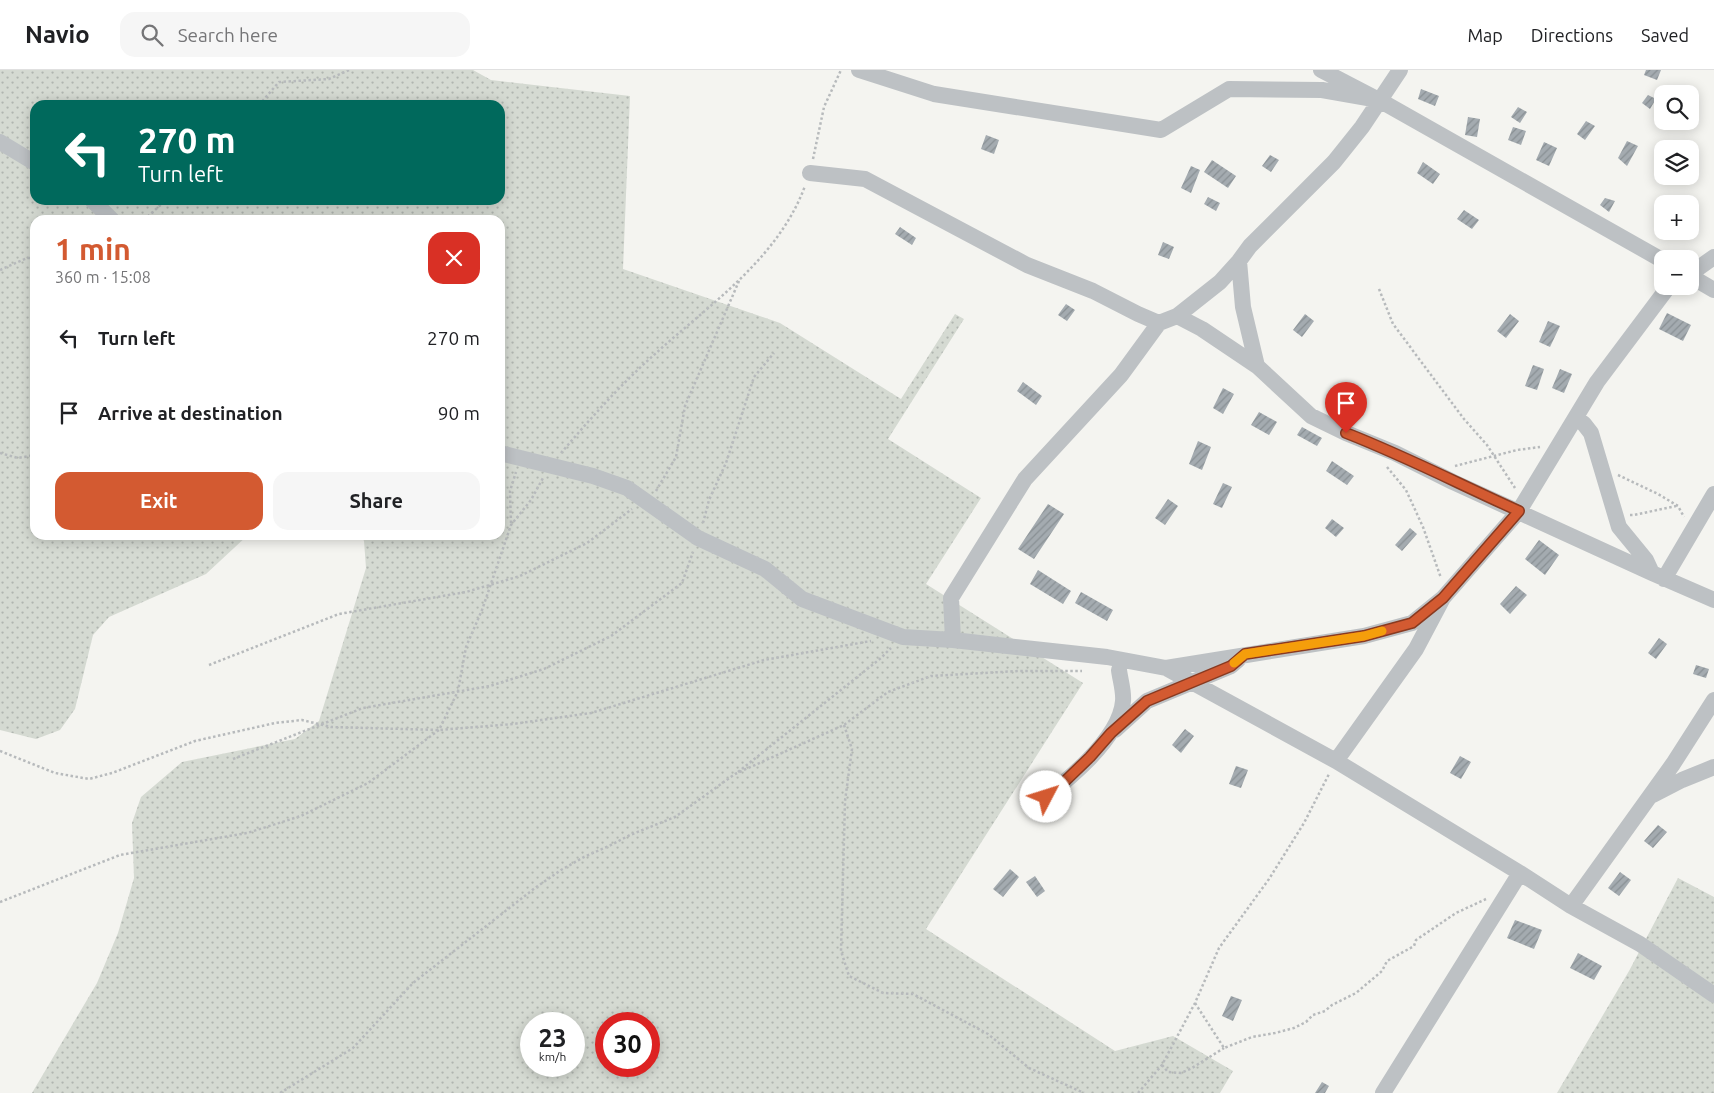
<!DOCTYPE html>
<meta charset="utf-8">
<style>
body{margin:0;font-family:Ubuntu,sans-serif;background:#f6f6f6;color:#202124;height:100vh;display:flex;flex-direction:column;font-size:19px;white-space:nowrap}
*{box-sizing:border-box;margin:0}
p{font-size:16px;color:#757577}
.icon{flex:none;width:28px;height:28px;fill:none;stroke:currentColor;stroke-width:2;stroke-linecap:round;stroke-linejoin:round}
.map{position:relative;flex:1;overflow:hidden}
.details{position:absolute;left:30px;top:145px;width:475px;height:325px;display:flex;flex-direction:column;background:#fff;border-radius:15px;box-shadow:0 2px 12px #0003}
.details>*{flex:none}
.banner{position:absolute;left:30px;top:30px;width:475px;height:105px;border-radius:15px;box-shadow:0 2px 12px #0003;background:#00695c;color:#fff;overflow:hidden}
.tools{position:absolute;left:1654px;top:15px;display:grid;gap:10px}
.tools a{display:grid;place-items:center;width:45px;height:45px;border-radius:10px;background:#fff;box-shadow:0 2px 12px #0003;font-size:25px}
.speed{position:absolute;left:520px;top:942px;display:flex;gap:10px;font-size:25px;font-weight:700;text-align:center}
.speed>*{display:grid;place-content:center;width:65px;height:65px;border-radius:50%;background:#fff;box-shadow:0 2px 12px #0003;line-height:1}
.speed small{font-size:12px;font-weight:400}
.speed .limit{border:8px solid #d22;background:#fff;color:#111}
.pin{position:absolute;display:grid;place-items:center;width:42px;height:42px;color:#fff;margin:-51px -21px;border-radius:50% 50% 50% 0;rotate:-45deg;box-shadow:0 0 5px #0007}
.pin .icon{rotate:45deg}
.me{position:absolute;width:55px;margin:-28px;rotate:50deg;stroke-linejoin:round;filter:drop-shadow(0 0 4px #0008)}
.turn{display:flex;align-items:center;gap:18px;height:105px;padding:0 25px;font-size:22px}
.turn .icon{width:65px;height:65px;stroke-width:2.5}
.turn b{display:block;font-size:35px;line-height:42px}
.round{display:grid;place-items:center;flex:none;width:52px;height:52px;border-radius:15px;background:#f6f6f6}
.overview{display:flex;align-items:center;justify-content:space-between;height:85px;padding:0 25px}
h1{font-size:30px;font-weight:600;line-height:38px;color:#d35a31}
.cta{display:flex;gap:10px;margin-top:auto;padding:10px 25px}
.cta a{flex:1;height:58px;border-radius:15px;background:#d35a31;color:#fff;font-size:20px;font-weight:600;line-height:58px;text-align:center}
.cta a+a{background:#f6f6f6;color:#202124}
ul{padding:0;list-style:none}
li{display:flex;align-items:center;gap:15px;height:75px;padding:0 25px}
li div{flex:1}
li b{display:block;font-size:19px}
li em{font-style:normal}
header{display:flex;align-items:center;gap:30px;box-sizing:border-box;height:70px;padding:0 25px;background:#fff;border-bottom:1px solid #e0e0e0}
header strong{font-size:24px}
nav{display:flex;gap:28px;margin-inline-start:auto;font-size:18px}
.search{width:350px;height:45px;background:#f6f6f6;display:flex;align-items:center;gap:12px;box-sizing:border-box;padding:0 18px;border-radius:15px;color:#757577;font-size:19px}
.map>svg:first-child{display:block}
</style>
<header>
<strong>Navio</strong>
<div class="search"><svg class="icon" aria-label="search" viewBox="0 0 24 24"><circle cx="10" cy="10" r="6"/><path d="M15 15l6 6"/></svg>Search here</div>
<nav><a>Map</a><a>Directions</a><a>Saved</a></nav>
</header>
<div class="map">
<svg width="1714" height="1023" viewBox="0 0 1714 1023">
<defs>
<pattern id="grass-dots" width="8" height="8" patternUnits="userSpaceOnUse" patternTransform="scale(1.25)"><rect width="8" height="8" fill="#d5dad2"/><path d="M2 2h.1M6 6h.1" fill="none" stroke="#b0b5b0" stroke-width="1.8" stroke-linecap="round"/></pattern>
<pattern id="building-hatch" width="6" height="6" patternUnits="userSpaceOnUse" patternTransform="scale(1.25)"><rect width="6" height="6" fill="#a4abb0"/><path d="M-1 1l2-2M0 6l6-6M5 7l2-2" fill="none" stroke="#899094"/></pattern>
</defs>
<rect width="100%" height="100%" fill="#f4f4f0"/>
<path fill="url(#grass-dots)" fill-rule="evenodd" d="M 0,0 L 473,0 L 491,10 L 630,26 L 623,199 L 780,253 L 901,329 L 955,244 L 964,249 L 888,369 L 981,428 L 926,514 L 1083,613 L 926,859 L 1115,981 L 1173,966 L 1233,1001 L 1220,1023 L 32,1023 L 97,913 L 118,863 L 134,808 L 132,753 L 141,727 L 182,692 L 295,669 L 319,651 L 366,498 L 364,471 L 361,465 L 500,465 L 500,150 L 35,150 L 35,465 L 248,465 L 206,504 L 109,547 L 93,565 L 75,639 L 60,660 L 36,669 L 0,660 ZM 35,35 L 500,35 L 500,130 L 35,130 ZM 531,954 L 574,954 L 574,996 L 531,996 ZM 606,954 L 649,954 L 649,996 L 606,996 Z
M 1678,808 L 1714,827 L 1714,1023 L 1557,1023 L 1629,901 Z"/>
<path fill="url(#building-hatch)" d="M 1646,0 L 1661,0 L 1657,10 L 1644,5 Z
M 1421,19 L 1439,26 L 1435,36 L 1418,29 Z
M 1648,25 L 1656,29 L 1650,39 L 1642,33 Z
M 1518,37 L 1527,42 L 1520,53 L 1511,47 Z
M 1468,47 L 1480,49 L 1477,67 L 1465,65 Z
M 1586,51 L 1595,56 L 1585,70 L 1577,64 Z
M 1513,57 L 1526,61 L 1521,75 L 1508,70 Z
M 986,65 L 999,70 L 994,84 L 981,79 Z
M 1627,71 L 1638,76 L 1627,96 L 1618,88 Z
M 1544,72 L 1557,78 L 1549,96 L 1536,90 Z
M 1270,85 L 1279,90 L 1271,102 L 1262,96 Z
M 1212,90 L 1236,106 L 1228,118 L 1204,102 Z
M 1423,92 L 1440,104 L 1433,114 L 1417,103 Z
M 1191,96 L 1200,100 L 1191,123 L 1181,118 Z
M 1208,127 L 1220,133 L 1216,141 L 1204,134 Z
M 1605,128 L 1615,131 L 1609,142 L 1600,135 Z
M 1464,140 L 1479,150 L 1472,159 L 1457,149 Z
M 900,157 L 916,168 L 912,175 L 895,164 Z
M 1163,172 L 1174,177 L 1169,189 L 1158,185 Z
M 1066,234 L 1075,240 L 1067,251 L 1058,245 Z
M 1667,243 L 1691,255 L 1683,271 L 1659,259 Z
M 1305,244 L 1314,251 L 1302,267 L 1293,260 Z
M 1510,244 L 1519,251 L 1506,268 L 1497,261 Z
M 1548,251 L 1560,256 L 1550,277 L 1539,272 Z
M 1533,295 L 1544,299 L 1537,320 L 1525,316 Z
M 1560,299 L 1572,304 L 1564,323 L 1552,318 Z
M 1023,312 L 1042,326 L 1036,335 L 1017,321 Z
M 1223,318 L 1234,324 L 1223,344 L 1213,338 Z
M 1259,342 L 1277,352 L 1269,365 L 1251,355 Z
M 1302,357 L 1322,368 L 1317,376 L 1297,365 Z
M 1198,371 L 1211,377 L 1202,400 L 1189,394 Z
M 1332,391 L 1354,406 L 1347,415 L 1326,401 Z
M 1223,413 L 1232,417 L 1222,438 L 1213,434 Z
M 1168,429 L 1178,436 L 1165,455 L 1155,448 Z
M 1048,434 L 1064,444 L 1034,489 L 1018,479 Z
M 1332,449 L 1344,458 L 1336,467 L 1325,458 Z
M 1410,458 L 1417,464 L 1402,481 L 1395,475 Z
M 1539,470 L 1559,485 L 1545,505 L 1525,489 Z
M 1038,500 L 1071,521 L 1063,534 L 1030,514 Z
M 1516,516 L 1527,525 L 1510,544 L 1500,534 Z
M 1081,522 L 1113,540 L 1107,551 L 1075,533 Z
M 1659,568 L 1667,574 L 1656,589 L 1648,583 Z
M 1696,595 L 1709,599 L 1706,608 L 1693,604 Z
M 1185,659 L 1194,666 L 1181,683 L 1172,675 Z
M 1460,686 L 1471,692 L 1461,709 L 1450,703 Z
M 1236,696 L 1248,700 L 1241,718 L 1229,714 Z
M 1658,755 L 1667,762 L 1653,778 L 1644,771 Z
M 1010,799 L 1019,807 L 1003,827 L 993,819 Z
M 1620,802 L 1631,810 L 1619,826 L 1608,818 Z
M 1035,806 L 1045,821 L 1037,827 L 1026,812 Z
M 1515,850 L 1542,860 L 1534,879 L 1507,868 Z
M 1578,883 L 1602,896 L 1594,910 L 1570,898 Z
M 1231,926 L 1242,930 L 1233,951 L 1222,946 Z
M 1322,1012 L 1329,1016 L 1325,1023 L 1315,1023 Z"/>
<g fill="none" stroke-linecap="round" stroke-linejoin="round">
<path stroke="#b7babc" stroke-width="2.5" stroke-dasharray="2.5 2.5" stroke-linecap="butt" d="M 259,35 L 279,12 L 329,9 L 349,0
M 813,89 L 824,37 L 841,0
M 144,150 L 166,130
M 0,200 L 27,188 L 35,188
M 1379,219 L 1393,254 L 1464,349 L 1487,375 L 1515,418
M 0,383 L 18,388 L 35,385
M 561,383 C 590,349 621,314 655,284 C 710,234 778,189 805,116
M 1455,396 L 1517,380 L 1540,377
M 1387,397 L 1406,420 L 1423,457 L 1441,508
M 1618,405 L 1658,424 L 1678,436 L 1684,447
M 656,421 L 676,387 L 685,336 L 739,211
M 1630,445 L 1634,445 L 1676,436
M 511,453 L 510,421 L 516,402
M 703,453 L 709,430 L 726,393 L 754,307 L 774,283
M 209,595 L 339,544 L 466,522 L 520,506 L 587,473 L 632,439
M 844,655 L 852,679 L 845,731 L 841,881 L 849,906 L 883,923 L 913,924 L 988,964 L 1029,998 L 1084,1023
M 0,681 L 55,703 L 89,709 L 112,703 L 195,671 L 275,653 L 302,650 L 331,657 L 439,660 L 513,654 L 591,643 L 764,590 L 871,571
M 233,689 L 363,638 L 490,616 L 544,599 L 611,566 L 682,513 L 693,482
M 738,702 L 881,588 L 891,578
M 0,832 L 120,785 L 247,763 L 301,746 L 368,713 L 439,660 L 458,621 L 466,577 L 482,540 L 511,455 L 531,430 L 543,408
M 1195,933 L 1224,978 L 1252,967 L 1275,963 L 1294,958 L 1306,952 L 1313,945 L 1325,941 L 1332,935 L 1356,923 L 1382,901 L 1387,891 L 1414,876 L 1416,870 L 1456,843 L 1486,829
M 1162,995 L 1168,1002 L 1181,1003 L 1192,998 L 1224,978
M 280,1023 L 353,978 L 413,913 L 535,818 L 561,800 L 584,787 L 609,776 L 630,765 L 675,747 L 735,704 L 844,655 L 888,622 L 931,606 L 1018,601 L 1082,601
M 1138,1023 L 1162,995 L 1195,933 L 1219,878 L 1269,809 L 1304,753 L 1329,704"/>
<path stroke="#bdc1c4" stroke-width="16" d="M 859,0 L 934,24 L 1161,60 L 1229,19 L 1322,20 L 1379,30
M 1321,0 L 1379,30 L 1662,190
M 0,72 L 35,93
M 810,103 L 865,109 L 1027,195 L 1093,221 L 1138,244 L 1159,253
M 92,130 L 112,150
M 1239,191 L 1243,237 L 1257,296
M 1690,204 L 1714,187
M 1690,206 L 1714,220
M 1177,246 L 1202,259 L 1257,296 L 1311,346 L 1346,363 L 1395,383 L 1453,412 L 1652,503 L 1714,530
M 1576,348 L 1584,354 L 1591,363 L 1619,457 L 1646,490 L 1652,503
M 500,383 L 593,406 L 627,418 L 698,468 L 765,499 L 802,529 L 903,567 L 953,570 L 1107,587 L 1166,598 L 1364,566 L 1412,553 L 1443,528
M 1664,509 L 1714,424
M 953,570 L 951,528 L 1025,409 L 1121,305 L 1159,253 L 1177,246 L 1220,212 L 1239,191 L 1250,176 L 1334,92 L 1362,57 L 1400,0
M 1166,598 L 1336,691 L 1520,803 L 1571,836 L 1640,874 L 1714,925
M 1115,660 L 1147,631 L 1231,596 L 1238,590
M 1336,691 L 1416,579 L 1443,528 L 1519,441 L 1597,312 L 1669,216
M 1653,725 L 1682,710 L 1714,697
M 1032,738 C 1062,715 1120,670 1123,631 C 1124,621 1120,609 1119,600
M 1571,836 L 1673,694 L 1714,630
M 1383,1023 L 1520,803"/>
</g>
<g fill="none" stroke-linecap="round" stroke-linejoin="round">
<defs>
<path id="route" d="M 1046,727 L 1061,715 L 1090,687 L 1111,663 L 1147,631 L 1231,596 L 1245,584 L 1364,566 L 1412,553 L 1443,528 L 1519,441 C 1461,415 1405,386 1346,363"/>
</defs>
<use href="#route" stroke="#893a20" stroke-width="12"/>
<use href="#route" stroke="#d35a31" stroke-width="9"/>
<path stroke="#f59e0b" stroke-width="9" d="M 1234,593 L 1245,584 L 1364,566 L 1382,561"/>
</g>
</svg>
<div class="tools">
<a><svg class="icon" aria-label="search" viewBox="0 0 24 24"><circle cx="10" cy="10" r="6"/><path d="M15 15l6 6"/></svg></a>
<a><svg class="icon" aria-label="layers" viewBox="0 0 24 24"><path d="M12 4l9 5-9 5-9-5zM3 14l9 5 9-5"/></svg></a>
<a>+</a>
<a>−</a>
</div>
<div class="speed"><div>23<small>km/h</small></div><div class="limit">30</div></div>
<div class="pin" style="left:1346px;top:363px;background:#d93025"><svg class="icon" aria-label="arrive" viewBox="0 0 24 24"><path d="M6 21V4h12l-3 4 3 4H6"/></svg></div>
<svg class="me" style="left:1046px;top:727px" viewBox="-20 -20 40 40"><circle r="19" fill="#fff"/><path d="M0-13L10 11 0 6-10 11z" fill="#d35a31"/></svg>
<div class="banner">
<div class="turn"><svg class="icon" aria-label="left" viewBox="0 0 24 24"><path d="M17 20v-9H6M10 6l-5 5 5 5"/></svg><div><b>270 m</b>Turn left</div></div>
</div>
<section class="details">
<div class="overview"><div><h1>1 min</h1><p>360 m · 15:08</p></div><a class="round" style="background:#d93025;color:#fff"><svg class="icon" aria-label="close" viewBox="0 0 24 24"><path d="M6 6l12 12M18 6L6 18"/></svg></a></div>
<ul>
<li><svg class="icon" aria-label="left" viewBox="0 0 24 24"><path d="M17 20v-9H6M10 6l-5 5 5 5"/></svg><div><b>Turn left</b></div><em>270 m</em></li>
<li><svg class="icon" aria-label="arrive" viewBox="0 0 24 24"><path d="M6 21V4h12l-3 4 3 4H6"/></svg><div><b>Arrive at destination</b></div><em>90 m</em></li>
</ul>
<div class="cta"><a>Exit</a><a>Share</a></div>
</section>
</div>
